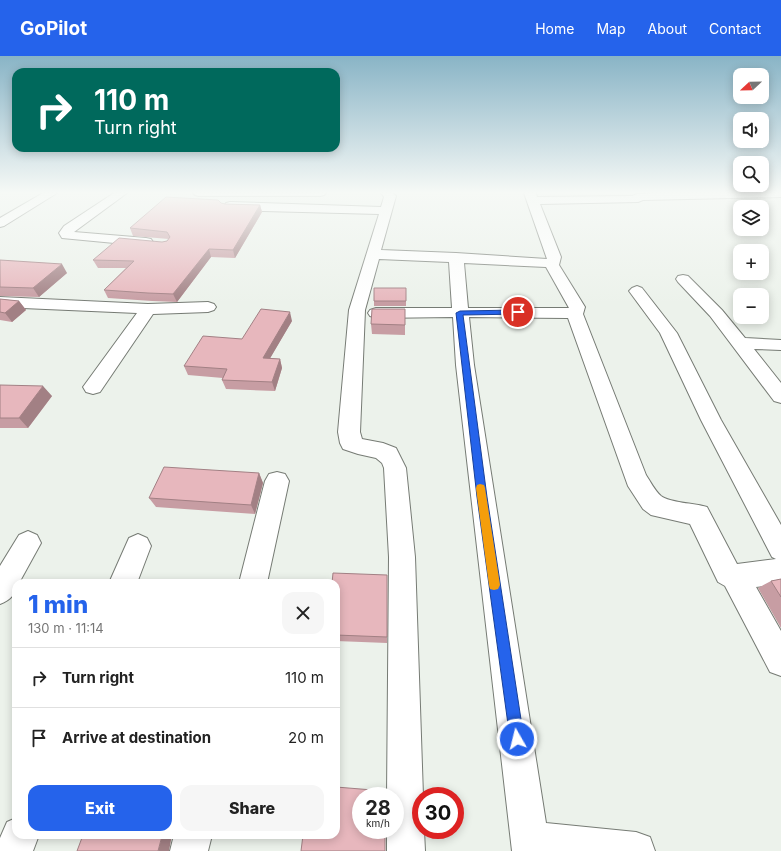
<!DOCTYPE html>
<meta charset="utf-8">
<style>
body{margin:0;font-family:Inter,sans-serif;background:#f6f6f6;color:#222;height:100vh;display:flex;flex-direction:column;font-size:15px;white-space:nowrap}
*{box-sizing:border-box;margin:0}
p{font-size:13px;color:#767676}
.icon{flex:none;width:22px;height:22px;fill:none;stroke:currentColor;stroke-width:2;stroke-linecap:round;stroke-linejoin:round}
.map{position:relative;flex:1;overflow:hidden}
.sheet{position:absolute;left:12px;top:523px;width:328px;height:260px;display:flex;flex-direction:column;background:#fff;border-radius:12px;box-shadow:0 2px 10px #0003}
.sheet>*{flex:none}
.banner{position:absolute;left:12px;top:12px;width:328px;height:84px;border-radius:12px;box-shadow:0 2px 10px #0003;background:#00695c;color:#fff;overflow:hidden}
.needle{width:26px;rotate:248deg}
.buttons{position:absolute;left:733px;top:12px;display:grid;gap:8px}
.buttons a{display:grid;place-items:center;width:36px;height:36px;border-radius:8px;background:#fff;box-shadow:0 2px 10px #0003;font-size:20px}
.speed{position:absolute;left:352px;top:731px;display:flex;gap:8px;font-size:20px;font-weight:700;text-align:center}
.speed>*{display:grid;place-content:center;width:52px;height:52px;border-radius:50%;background:#fff;box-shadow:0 2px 10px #0003;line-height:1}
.speed small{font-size:10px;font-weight:400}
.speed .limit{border:6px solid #d22;background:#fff;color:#111}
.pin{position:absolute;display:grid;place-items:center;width:34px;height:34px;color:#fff;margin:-17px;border:2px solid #fff;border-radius:50%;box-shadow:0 1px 4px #0007}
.me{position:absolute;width:44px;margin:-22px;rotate:352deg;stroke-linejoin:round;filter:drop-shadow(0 0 3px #0008)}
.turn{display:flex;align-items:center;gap:14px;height:84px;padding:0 16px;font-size:18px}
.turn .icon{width:52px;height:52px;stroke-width:2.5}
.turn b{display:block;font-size:28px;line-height:34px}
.round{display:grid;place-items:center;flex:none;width:42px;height:42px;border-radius:12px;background:#f6f6f6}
.head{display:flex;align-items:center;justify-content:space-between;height:68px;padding:0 16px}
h1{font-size:24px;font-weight:800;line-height:30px;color:#2563eb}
.primary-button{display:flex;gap:8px;margin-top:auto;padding:8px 16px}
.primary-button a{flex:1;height:46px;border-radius:12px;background:#2563eb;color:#fff;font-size:16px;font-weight:800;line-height:46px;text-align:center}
.primary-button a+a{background:#f6f6f6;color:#222}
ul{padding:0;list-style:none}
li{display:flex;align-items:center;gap:12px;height:60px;padding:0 16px;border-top:1px solid #e0e0e0}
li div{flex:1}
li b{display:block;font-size:15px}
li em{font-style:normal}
header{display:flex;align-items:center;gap:24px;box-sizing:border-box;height:56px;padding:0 20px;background:#2563eb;color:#fff}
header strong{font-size:19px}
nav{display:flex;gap:22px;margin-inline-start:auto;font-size:14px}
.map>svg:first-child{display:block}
</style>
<header>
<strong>GoPilot</strong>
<nav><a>Home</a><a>Map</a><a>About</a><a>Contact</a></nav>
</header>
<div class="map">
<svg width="781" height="795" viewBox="0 0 781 795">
<rect width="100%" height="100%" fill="#ecf2eb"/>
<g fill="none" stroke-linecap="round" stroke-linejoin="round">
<defs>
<path id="street" d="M 43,137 L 57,137 L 4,170 L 0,171 L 0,162 Z
M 114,137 L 127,137 L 74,176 L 146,182 L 151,183 L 153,186 L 151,189 L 146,190 L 62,182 L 59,177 L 64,170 Z
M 193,137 L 326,137 L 324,139 L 320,140 L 199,140 L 195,139 Z
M 381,137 L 393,137 L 396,140 L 381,194 L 456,197 L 547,203 L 524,137 L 536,137 L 537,141 L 632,140 L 637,138 L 656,137 L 781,137 L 781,141 L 643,144 L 638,146 L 540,148 L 561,201 L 559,209 L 585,251 L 583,258 L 646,419 C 650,425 655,435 661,440 C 670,447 694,447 707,451 L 737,508 L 776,503 L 772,501 L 701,364 L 660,277 L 629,235 L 632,232 L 637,230 L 642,232 L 677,277 L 721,364 L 781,469 L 781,528 L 756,531 L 781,575 L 781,620 L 770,616 L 725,530 L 718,526 L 690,468 L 651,459 L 643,453 L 628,430 L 568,262 L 469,261 L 474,309 L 546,767 L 636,776 L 650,781 L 655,795 L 512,795 L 456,309 L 453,261 L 376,262 L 370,260 L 368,257 L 370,254 L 376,252 L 452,252 L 449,206 L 379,203 L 365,254 L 360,376 L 362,383 L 383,387 L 396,392 L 406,412 L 415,501 L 423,740 L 421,740 L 421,774 L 424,774 L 425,795 L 387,795 L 387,774 L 395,774 L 395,740 L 387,740 L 389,501 L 384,412 L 382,407 L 376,402 L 358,398 L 343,393 L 340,387 L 338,376 L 349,254 L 379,158 L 230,154 L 226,153 L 224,150 L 226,147 L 230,146 L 381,151 L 384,141 ZM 464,207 L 546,211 L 569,252 L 468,252 Z
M 683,219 L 688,220 L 722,254 L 745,282 L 781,284 L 781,294 L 754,293 L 781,327 L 781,347 L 774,345 L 710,260 L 678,226 L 676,223 L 678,220 Z
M 0,241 L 148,248 L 208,246 L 214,248 L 216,251 L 214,254 L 208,256 L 153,258 L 100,336 L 93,338 L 86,336 L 83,331 L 137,257 L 0,251 Z
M 277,416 L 285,418 L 289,425 L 267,527 L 239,527 L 265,425 L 269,418 Z
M 28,475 L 37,479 L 41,487 L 19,527 L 16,527 C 16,539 10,544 0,548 L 0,510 L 19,479 Z
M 138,478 L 147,482 L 151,490 L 137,527 L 109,527 L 129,482 Z
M 16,762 L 16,779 L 39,779 L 33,795 L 0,795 L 0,782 L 7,766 Z
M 174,779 L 212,779 L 208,795 L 170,795 Z"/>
</defs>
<use href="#street" stroke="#767b74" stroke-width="2"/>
<use href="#street" fill="#fff" fill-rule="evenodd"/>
</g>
<path fill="#c79da3" d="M 221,147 L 225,148 L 260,149 L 262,156 L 235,202 L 211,201 L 177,246 L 152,245 L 108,242 L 104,234 L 126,212 L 98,212 L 93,204 L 167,185 L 169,183 L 133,180 L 130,172 Z
M 0,204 L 67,217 L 39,241 L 0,240 Z
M 406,232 L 406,250 L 374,250 L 374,245 Z
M 0,243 L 19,245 L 26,254 L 12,266 L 0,264 Z
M 405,253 L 405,279 L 372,278 L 371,268 Z
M 292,265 L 270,302 L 280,303 L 282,312 L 275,335 L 226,333 L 222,324 L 223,322 L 188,319 L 184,310 L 242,283 Z
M 0,329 L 52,340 L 28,372 L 0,372 Z
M 259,417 L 263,427 L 255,458 L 156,451 L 149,442 Z
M 387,519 L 387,587 L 336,585 L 336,527 Z
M 781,523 L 781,572 L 758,532 L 771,525 Z"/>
<path fill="#a28084" d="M 260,149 L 262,156 L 235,202 L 233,194 Z
M 209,193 L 211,201 L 177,246 L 173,238 Z
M 62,208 L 67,217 L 39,241 L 33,232 Z
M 19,245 L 26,254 L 12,266 L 5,257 Z
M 290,256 L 292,265 L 265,311 L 263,302 Z
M 280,303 L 282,312 L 275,335 L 272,326 Z
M 43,330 L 52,340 L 28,372 L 19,362 Z
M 259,417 L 263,427 L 255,458 L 251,449 Z
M 165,779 L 172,779 L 169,795 L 158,795 L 162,780 Z"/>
<path fill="#e7b7bd" stroke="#a28084" d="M 166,141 L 218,144 L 221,147 L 225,148 L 260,149 L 233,194 L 209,193 L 173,238 L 148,237 L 104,234 L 134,205 L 93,204 L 119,182 L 162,186 L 167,185 L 170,181 L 167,176 L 130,172 Z
M 0,204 L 62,208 L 33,232 L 0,231 Z
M 374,232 L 406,232 L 406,245 L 374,245 Z
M 0,243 L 19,245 L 5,257 L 0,256 Z
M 261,253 L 290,256 L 263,302 L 280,303 L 272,326 L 222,324 L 227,313 L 184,310 L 203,280 L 242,283 Z
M 372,253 L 405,253 L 405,269 L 371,268 Z
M 0,329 L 43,330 L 19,362 L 0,362 Z
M 164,411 L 259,417 L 251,449 L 149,442 Z
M 333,517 L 387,519 L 387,581 L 336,579 L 336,527 L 332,527 Z
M 781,523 L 781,541 L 771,525 Z
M 336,731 L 385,735 L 386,740 L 361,740 L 361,774 L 391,774 L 385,776 L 385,795 L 301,795 L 303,779 L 336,779 Z
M 83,779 L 165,779 L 162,780 L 158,795 L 77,795 Z"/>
<linearGradient id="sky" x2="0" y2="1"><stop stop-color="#89b4c6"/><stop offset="0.55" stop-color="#f6f9f6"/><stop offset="1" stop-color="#f6f9f6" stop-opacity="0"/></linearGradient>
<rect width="781" height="248" fill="url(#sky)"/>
<path fill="#2563eb" stroke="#184099" d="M 518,254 L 522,256 L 521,258 L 463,259 L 487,441 L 524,683 L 522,688 L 517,690 L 512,688 L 510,683 L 477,441 L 456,257 L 460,255 Z"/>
<path fill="#f59e0b" d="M 480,428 L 484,429 L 485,432 L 500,529 L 498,533 L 494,534 L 490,533 L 489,529 L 476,432 L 477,429 Z"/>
</svg>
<div class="buttons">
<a><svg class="needle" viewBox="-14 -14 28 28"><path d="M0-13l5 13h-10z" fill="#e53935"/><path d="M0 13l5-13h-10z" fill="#767676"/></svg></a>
<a><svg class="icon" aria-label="sound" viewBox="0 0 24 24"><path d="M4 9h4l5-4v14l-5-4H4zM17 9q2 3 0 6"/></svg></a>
<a><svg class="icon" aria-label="search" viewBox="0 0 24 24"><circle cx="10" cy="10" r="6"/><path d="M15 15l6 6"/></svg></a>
<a><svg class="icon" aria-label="layers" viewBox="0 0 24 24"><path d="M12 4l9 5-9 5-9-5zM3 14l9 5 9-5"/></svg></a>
<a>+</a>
<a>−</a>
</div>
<div class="speed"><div>28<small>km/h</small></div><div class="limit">30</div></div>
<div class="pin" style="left:518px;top:256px;background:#d93025"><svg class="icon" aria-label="arrive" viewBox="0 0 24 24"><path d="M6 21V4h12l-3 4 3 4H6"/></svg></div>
<svg class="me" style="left:517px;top:683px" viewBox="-20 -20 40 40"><circle r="17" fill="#2563eb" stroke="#fff" stroke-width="3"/><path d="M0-11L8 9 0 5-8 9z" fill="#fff"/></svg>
<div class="banner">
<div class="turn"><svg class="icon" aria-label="right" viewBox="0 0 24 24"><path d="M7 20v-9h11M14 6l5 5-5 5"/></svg><div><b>110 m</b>Turn right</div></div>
</div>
<section class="sheet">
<div class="head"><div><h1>1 min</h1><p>130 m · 11:14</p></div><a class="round"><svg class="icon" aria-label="close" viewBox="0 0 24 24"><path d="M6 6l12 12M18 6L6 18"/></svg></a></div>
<ul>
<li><svg class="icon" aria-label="right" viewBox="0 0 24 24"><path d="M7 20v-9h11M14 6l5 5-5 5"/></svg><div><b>Turn right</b></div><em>110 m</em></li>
<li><svg class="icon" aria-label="arrive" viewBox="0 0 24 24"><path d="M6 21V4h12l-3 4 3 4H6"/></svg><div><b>Arrive at destination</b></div><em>20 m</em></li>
</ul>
<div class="primary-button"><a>Exit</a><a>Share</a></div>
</section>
</div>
